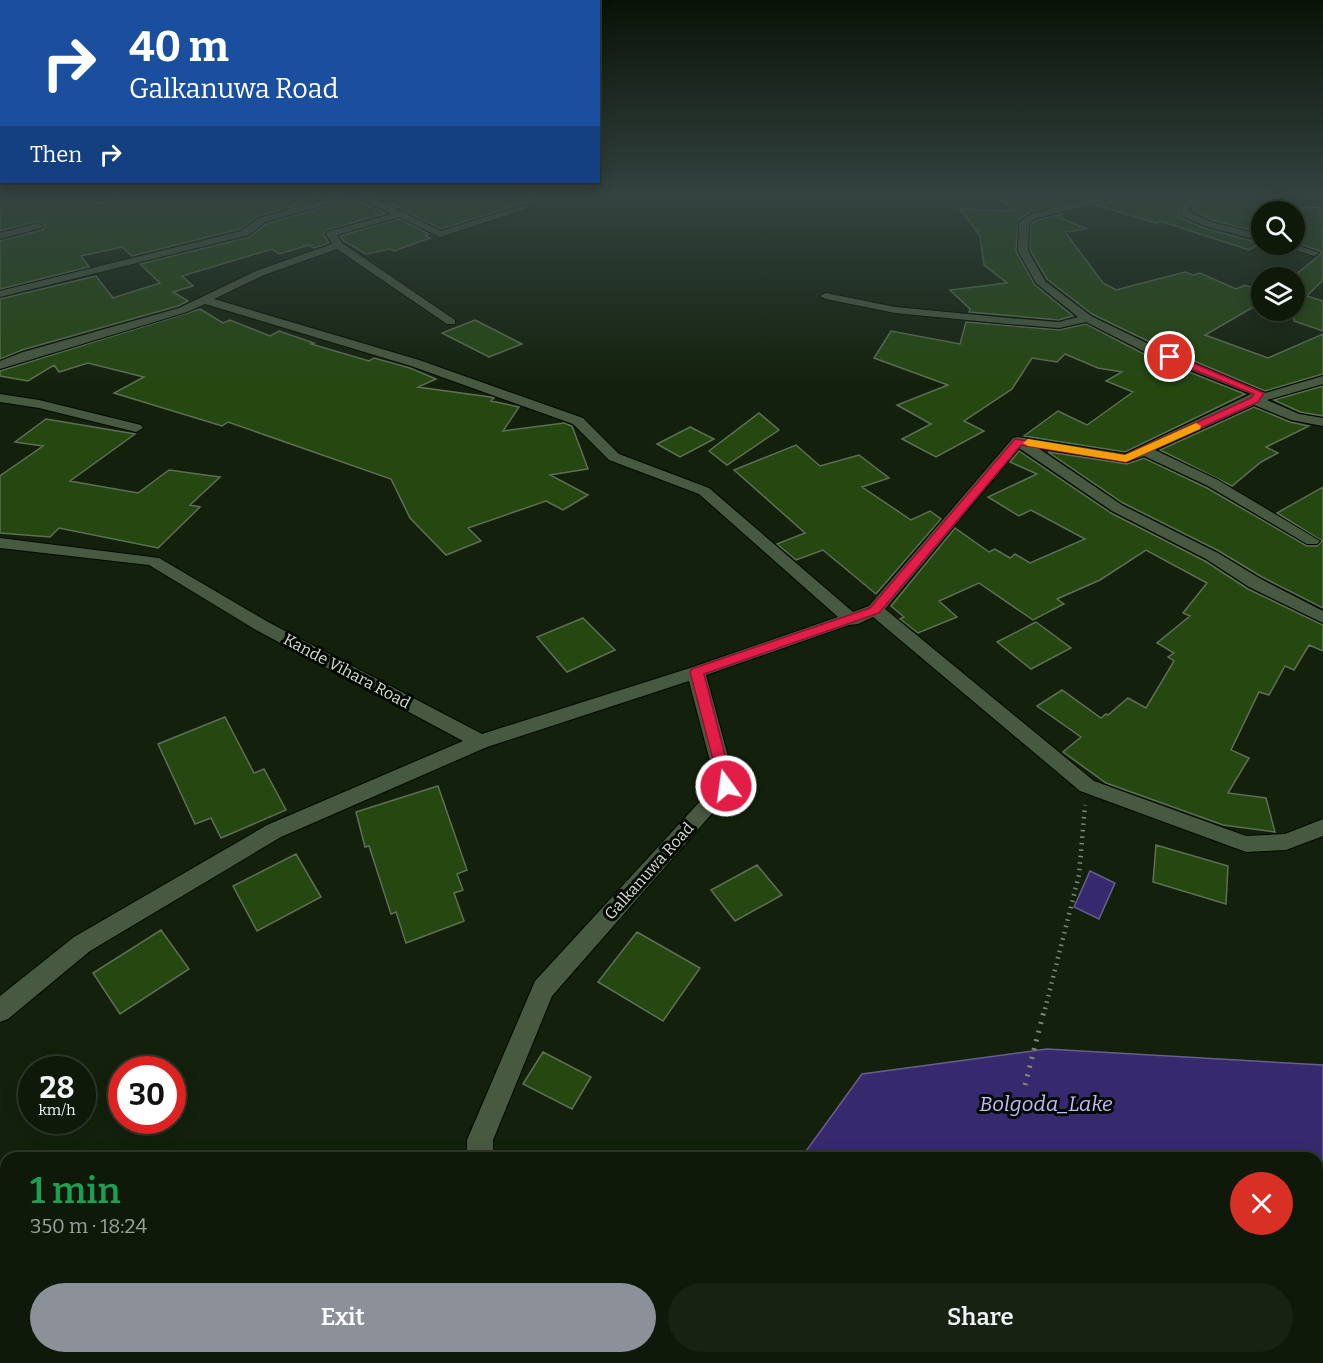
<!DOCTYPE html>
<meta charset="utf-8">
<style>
body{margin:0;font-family:Bitter,serif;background:#172212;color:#f1f3f6;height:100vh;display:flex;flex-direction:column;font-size:22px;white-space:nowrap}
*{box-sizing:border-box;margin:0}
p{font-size:20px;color:#9ba09c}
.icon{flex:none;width:33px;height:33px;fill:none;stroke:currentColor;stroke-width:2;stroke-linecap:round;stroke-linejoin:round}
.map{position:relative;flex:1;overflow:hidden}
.drawer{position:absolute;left:0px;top:1152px;width:1323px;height:212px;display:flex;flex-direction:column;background:#0e1909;border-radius:18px 18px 0 0;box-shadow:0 3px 15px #0003,0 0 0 2px #2e382a}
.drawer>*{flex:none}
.top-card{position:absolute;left:0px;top:0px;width:600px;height:183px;box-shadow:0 3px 15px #0003,0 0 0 2px #2e382a;background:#1a4fa0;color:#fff;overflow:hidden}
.controls{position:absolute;left:1251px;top:201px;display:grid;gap:12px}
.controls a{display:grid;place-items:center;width:54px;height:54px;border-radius:50%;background:#0e1909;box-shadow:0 3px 15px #0003,0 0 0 2px #2e382a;font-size:30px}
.speed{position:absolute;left:18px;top:1056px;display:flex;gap:12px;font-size:30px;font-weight:700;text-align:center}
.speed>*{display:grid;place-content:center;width:78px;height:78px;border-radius:50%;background:#0e1909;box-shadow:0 3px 15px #0003,0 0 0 2px #2e382a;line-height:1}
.speed small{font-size:15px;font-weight:400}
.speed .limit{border:9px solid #d22;background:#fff;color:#111}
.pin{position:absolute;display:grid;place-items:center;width:51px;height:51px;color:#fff;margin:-26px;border:3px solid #fff;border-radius:50%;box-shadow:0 2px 6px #0007}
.me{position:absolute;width:66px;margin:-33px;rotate:346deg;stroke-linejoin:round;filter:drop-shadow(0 0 4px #0008)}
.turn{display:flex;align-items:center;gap:21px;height:126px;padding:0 30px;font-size:27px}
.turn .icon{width:78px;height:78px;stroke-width:2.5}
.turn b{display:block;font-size:42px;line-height:51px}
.then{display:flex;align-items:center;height:57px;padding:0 30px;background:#0003;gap:12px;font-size:22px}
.round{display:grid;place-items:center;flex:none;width:63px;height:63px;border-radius:32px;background:#172212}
.overview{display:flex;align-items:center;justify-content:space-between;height:102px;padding:0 30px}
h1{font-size:36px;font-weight:600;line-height:45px;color:#1e9e55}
.primary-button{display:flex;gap:12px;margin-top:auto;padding:12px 30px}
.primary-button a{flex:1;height:69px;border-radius:36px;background:#8c9099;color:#fff;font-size:24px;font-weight:600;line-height:69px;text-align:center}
.primary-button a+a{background:#172212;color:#f1f3f6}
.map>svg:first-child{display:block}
</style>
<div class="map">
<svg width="1323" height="1363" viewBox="0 0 1323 1363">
<rect width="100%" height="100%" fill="#13210c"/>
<path fill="#37296e" stroke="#665f8b" stroke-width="1.5" d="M 1090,871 L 1115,883 L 1099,919 L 1074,907 Z
M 1047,1049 L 1323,1065 L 1323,1363 L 717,1363 L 716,1358 L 1317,1358 L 1317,1158 L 801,1158 L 862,1074 Z"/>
<path fill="#254811" stroke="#5e6f56" stroke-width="1.5" d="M 0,194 L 67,194 L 77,203 L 84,200 L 99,203 L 133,194 L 337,194 L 258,216 L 240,229 L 132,256 L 122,247 L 81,256 L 89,267 L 0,289 L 0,241 L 42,230 L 45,226 L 37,221 L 0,231 Z
M 393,194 L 542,194 L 543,197 L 441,229 L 379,198 Z
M 1052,194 L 1070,194 L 1066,203 L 1030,212 L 1018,220 L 1016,251 L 1035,285 L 1073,316 L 1059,320 L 969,312 L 970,309 L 950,290 L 1007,283 L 984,265 L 980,236 L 960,209 L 1015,211 L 999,198 Z
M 1125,194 L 1200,194 L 1179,203 L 1181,218 L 1204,228 L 1260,243 L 1249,250 L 1160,221 L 1156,223 L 1096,205 L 1123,198 Z
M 1219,194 L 1257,194 L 1299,207 L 1323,208 L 1323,280 L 1307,296 L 1323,301 L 1323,331 L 1294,321 L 1294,276 L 1321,254 L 1320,251 L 1294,242 L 1294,212 L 1262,212 L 1262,233 L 1212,220 L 1192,210 L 1192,208 Z
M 352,199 L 386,213 L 326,230 L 324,235 L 329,243 L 314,248 L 309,245 L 279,254 L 272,249 L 182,276 L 193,286 L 173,292 L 188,301 L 178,306 L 22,350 L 0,359 L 0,299 L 96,276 L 113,298 L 160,283 L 140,264 L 250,237 L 266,224 Z
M 1062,214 L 1061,218 L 1087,229 L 1065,232 L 1103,283 L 1116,290 L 1185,272 L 1193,275 L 1200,273 L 1236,289 L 1245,285 L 1262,291 L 1262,302 L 1205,335 L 1268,358 L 1323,334 L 1323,374 L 1265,391 L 1156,345 L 1092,314 L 1047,279 L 1030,250 L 1031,224 L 1038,220 Z
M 399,219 L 429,234 L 425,235 L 430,238 L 394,251 L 390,249 L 366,254 L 344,241 L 340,236 Z
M 200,309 L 223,323 L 230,320 L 270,336 L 279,331 L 314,343 L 311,344 L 369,361 L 374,358 L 410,368 L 436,379 L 418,387 L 490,397 L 494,398 L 491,401 L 519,407 L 503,431 L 564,423 L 572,426 L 588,469 L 550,475 L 588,495 L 563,510 L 546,501 L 468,528 L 481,541 L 446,555 L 410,518 L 391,479 L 228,422 L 222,426 L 114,393 L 144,377 L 88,363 L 59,372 L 54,365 L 28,381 L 0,376 L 0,371 Z
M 475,320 L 522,344 L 489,357 L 442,333 Z
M 966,322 L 1059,330 L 1086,324 L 1146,355 L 1245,394 L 1125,452 L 1024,436 L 1058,411 L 1087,425 L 1133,392 L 1106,381 L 1122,372 L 1098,368 L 1065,354 L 1057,362 L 1032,358 L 1012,389 L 964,421 L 984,431 L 936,457 L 902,439 L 931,424 L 897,405 L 948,385 L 874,358 L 891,331 L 960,344 Z
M 1323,386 L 1323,416 L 1300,412 L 1274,400 Z
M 1254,407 L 1290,422 L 1309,426 L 1266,447 L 1278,453 L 1261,462 L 1232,486 L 1160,450 Z
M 759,413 L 779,430 L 727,465 L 709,451 Z
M 46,419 L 135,434 L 70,481 L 138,493 L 169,470 L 220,477 L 190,505 L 200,507 L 158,548 L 59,528 L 50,537 L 0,533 L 0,476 L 43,446 L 15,442 Z
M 690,427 L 714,439 L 680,457 L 657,444 Z
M 796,445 L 820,466 L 859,455 L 889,478 L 862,487 L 911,520 L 930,511 L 941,519 L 876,594 L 823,550 L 796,560 L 777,544 L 805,533 L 734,470 Z
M 1019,451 L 1111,513 L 1205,561 L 1248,589 L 1323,625 L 1323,651 L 1309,645 L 1294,670 L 1285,666 L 1269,695 L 1259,692 L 1231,750 L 1249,758 L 1228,793 L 1266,798 L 1275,832 L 1223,825 L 1106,783 L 1063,752 L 1081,737 L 1037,706 L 1062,690 L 1101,718 L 1106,714 L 1108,715 L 1128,698 L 1146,708 L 1174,661 L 1168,657 L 1174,653 L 1157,643 L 1190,616 L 1183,613 L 1207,583 L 1146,550 L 1100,580 L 1057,599 L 1064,604 L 1033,620 L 979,583 L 939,601 L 957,617 L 918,633 L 900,619 L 904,617 L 891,606 L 955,528 L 989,552 L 995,549 L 1010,558 L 1015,554 L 1030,563 L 1085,539 L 1031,510 L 1019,516 L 988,497 L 1037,474 L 1010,462 Z
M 1048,452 L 1127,464 L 1144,458 L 1207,488 L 1307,546 L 1317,546 L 1322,541 L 1277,513 L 1323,487 L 1323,608 L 1262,577 L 1219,551 L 1123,503 Z
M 583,618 L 615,650 L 567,672 L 537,637 Z
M 1036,622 L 1071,648 L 1031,669 L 997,642 Z
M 225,717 L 254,773 L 264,769 L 286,810 L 221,838 L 211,818 L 195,824 L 158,744 Z
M 438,786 L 467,870 L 457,874 L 463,890 L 454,893 L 464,921 L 406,943 L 396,912 L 391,914 L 369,846 L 365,847 L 356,812 Z
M 1156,845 L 1228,866 L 1226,904 L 1153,882 Z
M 296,854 L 321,897 L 257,931 L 233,886 Z
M 757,865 L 782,895 L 735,921 L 711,890 Z
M 161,930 L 189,969 L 120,1014 L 93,973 Z
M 637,932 L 700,968 L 663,1021 L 598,982 Z
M 543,1052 L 591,1077 L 572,1109 L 523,1084 Z"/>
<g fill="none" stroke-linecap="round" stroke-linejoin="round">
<defs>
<path id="minor" d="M 344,194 L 366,194 L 441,231 L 521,206 L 529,208 L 440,237 L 399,217 L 337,235 L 342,243 L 455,320 L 455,324 L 447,324 L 337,249 L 264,275 L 214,299 L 419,360 L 583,418 L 619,454 L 709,488 L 853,612 L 869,606 L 1013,438 L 1018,437 L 1125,454 L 1251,394 L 1147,353 L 1086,322 L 1059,328 L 1009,324 L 895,313 L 826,299 L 820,296 L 826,293 L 895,307 L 1009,318 L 1059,322 L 1078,317 L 1036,283 L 1018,251 L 1019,222 L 1031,214 L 1110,194 L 1123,194 L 1122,196 L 1037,218 L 1029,223 L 1028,251 L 1045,281 L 1091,316 L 1155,347 L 1265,393 L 1323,376 L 1323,384 L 1267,400 L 1299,414 L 1323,418 L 1323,426 L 1291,420 L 1254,405 L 1155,450 L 1218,480 L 1320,541 L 1317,544 L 1307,544 L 1208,486 L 1144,456 L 1127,462 L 1038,448 L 1122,505 L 1218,553 L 1261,579 L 1323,611 L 1323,623 L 1249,587 L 1206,559 L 1112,511 L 1019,448 L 885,609 L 1094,781 L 1246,836 L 1285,834 L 1323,819 L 1323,836 L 1286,850 L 1246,852 L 1080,791 L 873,617 L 858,624 L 849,625 L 706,675 L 736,786 L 552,996 L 493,1140 L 493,1158 L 467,1158 L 467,1140 L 535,981 L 716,784 L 689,681 L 487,747 L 281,837 L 90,951 L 8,1019 L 0,1022 L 0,996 L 74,937 L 267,825 L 463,741 L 256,630 L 149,565 L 0,548 L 0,538 L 159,558 L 268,622 L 482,734 L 690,668 L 838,617 L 699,494 L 609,460 L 573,424 L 411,366 L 205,304 L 187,312 L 0,369 L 0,361 L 23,352 L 179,308 L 256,271 L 332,244 L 326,234 L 327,232 L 392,214 L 356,196 L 265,222 L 249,235 L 0,297 L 0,291 L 241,231 L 259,218 Z
M 1205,194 L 1217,194 L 1189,207 L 1190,212 L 1211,222 L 1262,235 L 1262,241 L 1205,226 L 1182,216 L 1181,204 Z
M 38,223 L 43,226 L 41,228 L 0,239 L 0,233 Z
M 1278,244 L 1294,244 L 1319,253 L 1314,256 Z
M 0,394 L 39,400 L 141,425 L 143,428 L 136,432 L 39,408 L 0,402 Z
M 463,1358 L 493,1358 L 493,1363 L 463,1363 Z"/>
</defs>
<use href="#minor" stroke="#010a00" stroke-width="2"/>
<path stroke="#7d8877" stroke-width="4.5" stroke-dasharray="1.5 5" stroke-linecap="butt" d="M 1045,1009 L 1079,875 L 1085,805"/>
<path stroke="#7d8877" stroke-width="5" stroke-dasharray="2 7" stroke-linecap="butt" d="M 1025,1085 L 1045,1007"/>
<use href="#minor" fill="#485941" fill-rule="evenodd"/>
</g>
<linearGradient id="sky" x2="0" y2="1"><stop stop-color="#0a1207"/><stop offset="0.51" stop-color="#334340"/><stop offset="1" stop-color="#334340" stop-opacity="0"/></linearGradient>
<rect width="1323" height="384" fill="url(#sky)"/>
<path fill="#e11d48" stroke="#92132f" stroke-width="1.5" d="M 1167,355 L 1174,355 L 1264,393 L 1258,402 L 1126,462 L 1021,445 L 879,613 L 704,674 L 733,786 L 731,790 L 721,790 L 690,672 L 692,669 L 870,608 L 1015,439 L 1125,455 L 1251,398 L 1254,394 L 1167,359 Z"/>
<path fill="#f59e0b" d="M 1196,423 L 1201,426 L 1200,429 L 1126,462 L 1028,446 L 1023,443 L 1028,439 L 1125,455 Z"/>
<g text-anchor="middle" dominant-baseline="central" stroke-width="6" stroke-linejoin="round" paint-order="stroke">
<g font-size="16" fill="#d4ded0" stroke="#040802">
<text transform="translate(347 671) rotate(28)">Kande Vihara Road</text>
<text transform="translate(649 871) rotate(-48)">Galkanuwa Road</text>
</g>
<g font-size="21" font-style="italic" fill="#c1bbfa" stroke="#040802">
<text x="1046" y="1104">Bolgoda_Lake</text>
</g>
</g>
</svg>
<div class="controls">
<a><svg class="icon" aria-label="search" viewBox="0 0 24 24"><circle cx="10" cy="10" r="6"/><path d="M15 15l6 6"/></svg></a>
<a><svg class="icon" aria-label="layers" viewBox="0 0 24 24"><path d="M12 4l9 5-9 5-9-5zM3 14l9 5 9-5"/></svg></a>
</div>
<div class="speed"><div>28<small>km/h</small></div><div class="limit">30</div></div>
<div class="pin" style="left:1170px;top:357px;background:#d93025"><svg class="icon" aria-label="arrive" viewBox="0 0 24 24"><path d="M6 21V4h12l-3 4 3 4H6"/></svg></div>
<svg class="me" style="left:726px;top:786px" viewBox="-20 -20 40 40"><circle r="17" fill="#e11d48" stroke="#fff" stroke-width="3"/><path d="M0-11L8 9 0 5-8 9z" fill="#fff"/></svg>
<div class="top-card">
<div class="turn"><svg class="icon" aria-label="right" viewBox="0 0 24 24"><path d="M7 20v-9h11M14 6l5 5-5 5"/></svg><div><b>40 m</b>Galkanuwa Road</div></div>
<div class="then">Then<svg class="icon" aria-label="right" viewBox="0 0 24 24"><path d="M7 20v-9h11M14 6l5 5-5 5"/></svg></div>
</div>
<section class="drawer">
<div class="overview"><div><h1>1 min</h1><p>350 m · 18:24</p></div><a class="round" style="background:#d93025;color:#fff"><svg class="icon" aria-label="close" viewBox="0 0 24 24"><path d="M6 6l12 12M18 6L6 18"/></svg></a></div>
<div class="primary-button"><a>Exit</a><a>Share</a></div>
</section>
</div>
